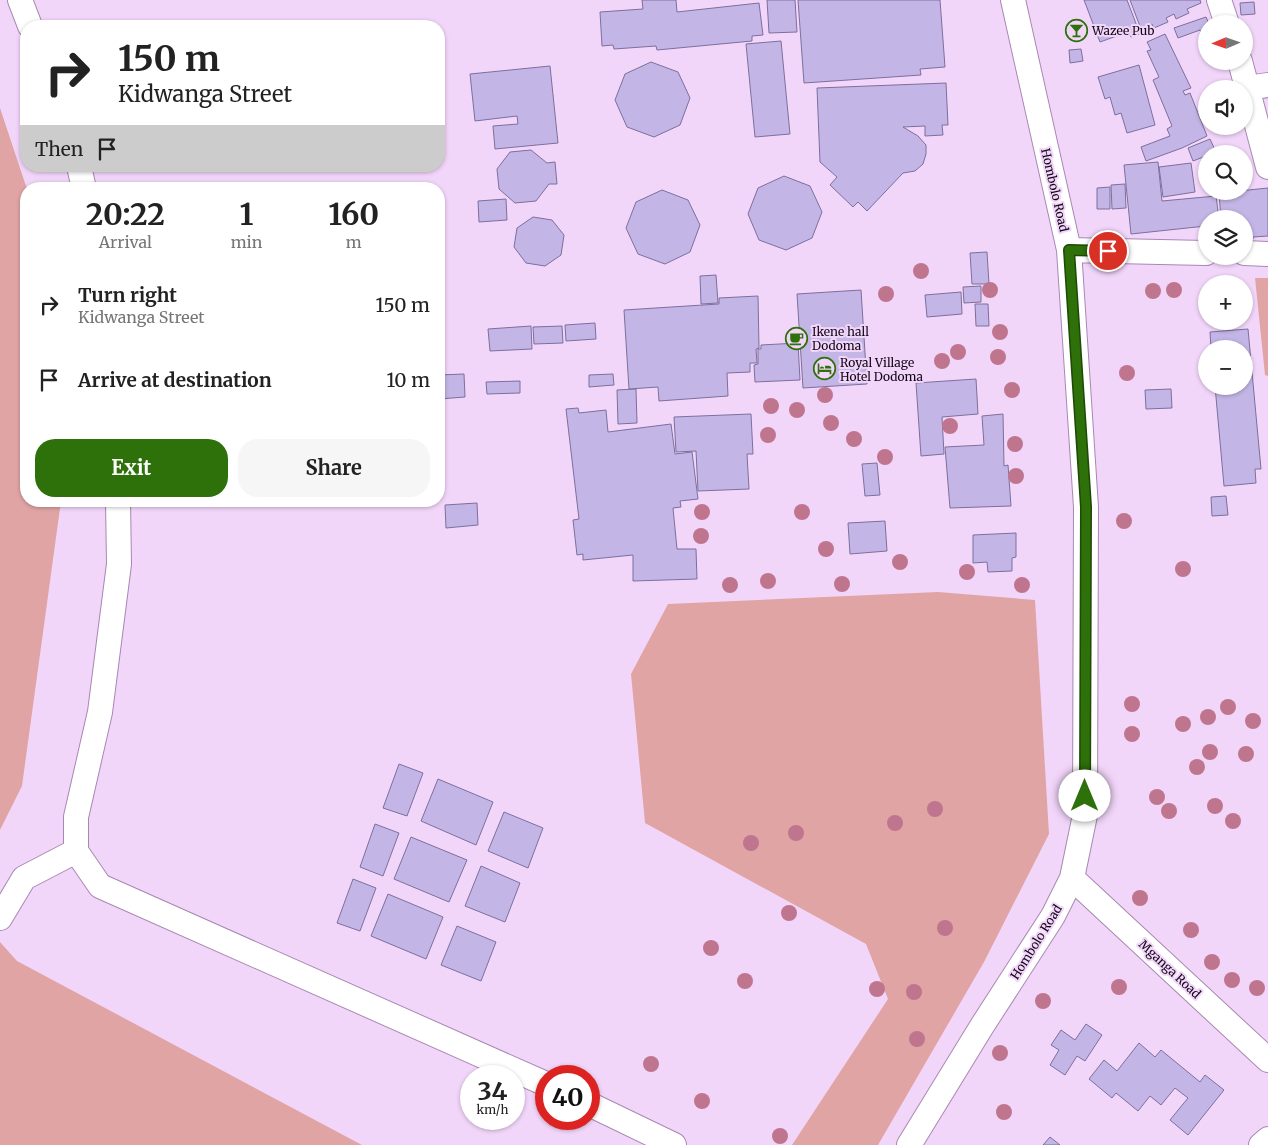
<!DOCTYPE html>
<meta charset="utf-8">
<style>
body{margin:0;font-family:Merriweather,serif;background:#f6f6f6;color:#222;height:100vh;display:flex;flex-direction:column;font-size:19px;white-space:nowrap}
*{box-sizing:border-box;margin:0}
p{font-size:16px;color:#767676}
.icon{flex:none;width:28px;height:28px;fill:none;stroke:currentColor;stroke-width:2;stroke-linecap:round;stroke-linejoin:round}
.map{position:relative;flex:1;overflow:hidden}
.details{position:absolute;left:20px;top:182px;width:425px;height:325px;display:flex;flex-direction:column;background:#fff;border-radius:20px;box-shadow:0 1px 4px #0004}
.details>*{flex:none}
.top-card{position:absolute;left:20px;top:20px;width:425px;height:152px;border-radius:20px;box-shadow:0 1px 4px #0004;background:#fff;color:#222;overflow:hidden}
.needle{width:32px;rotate:268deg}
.tools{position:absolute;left:1198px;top:15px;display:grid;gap:10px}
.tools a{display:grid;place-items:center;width:55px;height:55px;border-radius:50%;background:#fff;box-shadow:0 1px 4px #0004;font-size:25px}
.speed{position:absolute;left:460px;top:1065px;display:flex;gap:10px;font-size:25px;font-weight:700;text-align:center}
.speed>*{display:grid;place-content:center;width:65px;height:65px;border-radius:50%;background:#fff;box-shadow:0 1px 4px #0004;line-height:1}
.speed small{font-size:12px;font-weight:400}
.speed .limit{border:8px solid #d22;background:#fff;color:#111}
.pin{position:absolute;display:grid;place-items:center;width:42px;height:42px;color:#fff;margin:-21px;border:2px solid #fff;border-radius:50%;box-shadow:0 1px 5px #0007}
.me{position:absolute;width:55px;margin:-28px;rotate:0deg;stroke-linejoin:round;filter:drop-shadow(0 0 4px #0008)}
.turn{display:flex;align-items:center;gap:18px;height:105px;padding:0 15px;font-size:22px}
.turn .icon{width:65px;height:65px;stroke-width:2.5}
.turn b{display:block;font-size:35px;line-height:42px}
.then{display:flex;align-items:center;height:48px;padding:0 15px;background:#0003;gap:10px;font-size:19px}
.eta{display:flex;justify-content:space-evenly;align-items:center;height:85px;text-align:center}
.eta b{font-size:30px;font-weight:700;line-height:35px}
.button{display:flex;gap:10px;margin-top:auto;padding:10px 15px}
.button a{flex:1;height:58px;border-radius:20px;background:#2e7009;color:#fff;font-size:20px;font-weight:700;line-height:58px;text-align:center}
.button a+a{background:#f6f6f6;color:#222}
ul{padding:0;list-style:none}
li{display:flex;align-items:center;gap:15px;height:75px;padding:0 15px}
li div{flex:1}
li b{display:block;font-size:19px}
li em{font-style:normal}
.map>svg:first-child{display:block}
</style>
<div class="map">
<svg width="1268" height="1145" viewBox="0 0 1268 1145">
<rect width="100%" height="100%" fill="#f2d6fa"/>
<path fill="#e1a4a4" d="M 0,108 L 27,189 L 26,501 L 61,501 L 22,786 L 0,830 Z
M 1255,278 L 1268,278 L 1268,376 L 1265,375 Z
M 938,592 L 1035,600 L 1049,834 L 984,962 L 878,1145 L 792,1145 L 888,999 L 866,944 L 645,823 L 631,674 L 668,604 Z
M 0,942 L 17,961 L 362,1145 L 0,1145 Z"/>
<path fill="#c3b5e6" stroke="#7d6f9c" d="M 642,0 L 676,0 L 677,12 L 759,3 L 763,35 L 752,36 L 752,41 L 657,50 L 656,46 L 614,49 L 613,45 L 602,46 L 600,12 L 643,9 Z
M 767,0 L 795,0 L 797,32 L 769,33 Z
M 798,0 L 940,0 L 945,67 L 920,69 L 921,75 L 804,83 Z
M 1084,0 L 1127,0 L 1140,34 L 1131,37 L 1128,32 L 1100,42 Z
M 1130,0 L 1200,0 L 1201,3 L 1187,9 L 1189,13 L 1176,19 L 1174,14 L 1166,18 L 1168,22 L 1154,28 L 1152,24 L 1141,29 Z
M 1254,2 L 1255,14 L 1241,15 L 1240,3 Z
M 1206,17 L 1209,24 L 1206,24 L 1206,39 L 1204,40 L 1200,30 L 1178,38 L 1174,28 Z
M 1165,34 L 1191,88 L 1183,91 L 1185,95 L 1190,93 L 1207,136 L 1182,148 L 1146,161 L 1141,147 L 1170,136 L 1167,129 L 1172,126 L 1153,80 L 1159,77 L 1147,51 L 1151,50 L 1147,42 Z
M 781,41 L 790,134 L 755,137 L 746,44 Z
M 1081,49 L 1083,61 L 1070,63 L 1069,50 Z
M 651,62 L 678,72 L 690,98 L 680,125 L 654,137 L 627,127 L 615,100 L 625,74 Z
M 1139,65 L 1155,125 L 1127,133 L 1121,113 L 1115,115 L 1110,97 L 1105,99 L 1098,77 Z
M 550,66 L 558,143 L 495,149 L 493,126 L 518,124 L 517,116 L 475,121 L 470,74 Z
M 946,83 L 948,125 L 942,125 L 943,135 L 925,136 L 925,126 L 903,127 L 918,136 L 926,145 L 926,154 L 923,164 L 915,171 L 903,173 L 867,211 L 858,202 L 853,207 L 830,185 L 837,177 L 820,162 L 817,88 Z
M 1210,139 L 1216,152 L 1206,154 L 1206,156 L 1193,161 L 1188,148 Z
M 531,150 L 547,163 L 555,162 L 557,184 L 549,184 L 536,201 L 515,203 L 499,189 L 497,169 L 510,152 Z
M 1158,162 L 1162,201 L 1216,196 L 1219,219 L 1206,219 L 1206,226 L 1131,234 L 1124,165 Z
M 1191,163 L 1195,192 L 1163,197 L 1159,167 Z
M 784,176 L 810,186 L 822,212 L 812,238 L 786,250 L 759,240 L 748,214 L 758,188 Z
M 1125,184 L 1126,208 L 1112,209 L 1111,185 Z
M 1110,187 L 1110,209 L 1097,209 L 1097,188 Z
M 1268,188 L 1268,236 L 1253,237 L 1253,239 L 1244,240 L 1244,219 L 1221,219 L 1219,193 Z
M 662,190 L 688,200 L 700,225 L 690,252 L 665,264 L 638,254 L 626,228 L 636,202 Z
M 506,199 L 507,220 L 479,222 L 478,201 Z
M 533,217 L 552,220 L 564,235 L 561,255 L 545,266 L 526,263 L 514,247 L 517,228 Z
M 439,228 L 441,228 L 443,249 L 439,250 Z
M 987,252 L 989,284 L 972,284 L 970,253 Z
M 716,275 L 718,303 L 701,304 L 700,276 Z
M 981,286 L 981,302 L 964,303 L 963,287 Z
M 861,290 L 867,384 L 803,388 L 797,294 Z
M 961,292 L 962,314 L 927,317 L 925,295 Z
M 758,296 L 759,348 L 756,349 L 757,363 L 750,363 L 750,372 L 727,373 L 728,396 L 659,401 L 658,387 L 629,389 L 624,310 L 719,304 L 719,298 Z
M 975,304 L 988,304 L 989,326 L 976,326 Z
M 595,323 L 596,339 L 566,341 L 565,325 Z
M 531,326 L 532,349 L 490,351 L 488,329 Z
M 562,326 L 563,343 L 534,344 L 533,327 Z
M 1248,329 L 1261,469 L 1255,469 L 1256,483 L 1224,486 L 1215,386 L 1244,386 L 1244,349 L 1211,349 L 1210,332 Z
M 798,343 L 800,380 L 755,382 L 754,365 L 758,364 L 758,349 L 761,349 L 761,345 Z
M 464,374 L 465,397 L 439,399 L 439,375 Z
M 613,374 L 614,385 L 589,387 L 589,375 Z
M 976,379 L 978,414 L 942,417 L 944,454 L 921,456 L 916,383 Z
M 520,381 L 520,393 L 487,394 L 486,382 Z
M 636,389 L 637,423 L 618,424 L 617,390 Z
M 1171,389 L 1172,408 L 1146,409 L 1145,390 Z
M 578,408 L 579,413 L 606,410 L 608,432 L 671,424 L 675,454 L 692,452 L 698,499 L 680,501 L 681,507 L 673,508 L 677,549 L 696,549 L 697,579 L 633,581 L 633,555 L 583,560 L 583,554 L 577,555 L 573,520 L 579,519 L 566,409 Z
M 751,414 L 753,454 L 747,454 L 749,489 L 698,491 L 696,451 L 676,452 L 674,417 Z
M 1003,414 L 1004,466 L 1008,465 L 1011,506 L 950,508 L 945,447 L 984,445 L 982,416 Z
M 877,463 L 880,495 L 865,496 L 862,464 Z
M 1226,496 L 1228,515 L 1212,516 L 1211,497 Z
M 477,503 L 478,525 L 446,528 L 445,505 Z
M 885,521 L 887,551 L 850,554 L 848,523 Z
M 1016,533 L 1016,557 L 1012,558 L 1012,571 L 988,572 L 987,562 L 973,563 L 973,535 Z
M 399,764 L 423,773 L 407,816 L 383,808 Z
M 438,779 L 493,802 L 476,845 L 421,821 Z
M 504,812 L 543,828 L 528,868 L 488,851 Z
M 375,824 L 399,833 L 383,876 L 360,867 Z
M 411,837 L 467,860 L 449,902 L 394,879 Z
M 481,866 L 520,883 L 505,922 L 465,906 Z
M 353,879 L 376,888 L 360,931 L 337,923 Z
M 388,894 L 443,917 L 426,959 L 371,936 Z
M 457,926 L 496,942 L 481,981 L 441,965 Z
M 1086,1024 L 1102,1035 L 1085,1061 L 1077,1056 L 1065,1075 L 1050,1065 L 1059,1050 L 1051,1045 L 1061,1030 L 1075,1040 Z
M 1139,1043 L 1155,1057 L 1161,1050 L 1200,1082 L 1205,1075 L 1224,1090 L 1188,1135 L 1170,1120 L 1188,1098 L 1175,1088 L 1161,1105 L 1150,1096 L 1138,1111 L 1116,1093 L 1112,1098 L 1089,1079 L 1104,1060 L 1117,1071 Z
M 1050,1137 L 1060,1145 L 1043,1145 Z"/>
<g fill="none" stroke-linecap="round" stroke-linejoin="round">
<defs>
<path id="minor" d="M 20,0 L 30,26
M 1219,0 L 1227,24
M 1240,61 L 1268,167
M 1247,88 L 1268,85
M 79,166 L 84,189
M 1069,250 L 1206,253
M 1244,253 L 1268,254
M 118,501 L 119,564 L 100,712 L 76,817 L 76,851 L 100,886 L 546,1084
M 1072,878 L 1268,1060
M 0,918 L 24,878 L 76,851
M 589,1104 L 674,1145
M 909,1145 L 982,1026 L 1053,916 L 1072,878 L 1085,815 L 1086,507 L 1069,250 L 1013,0
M 1261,1145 L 1268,1139"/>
</defs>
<use href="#minor" stroke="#a888b2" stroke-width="26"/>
<use href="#minor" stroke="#fff" stroke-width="24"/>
</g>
<g fill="#bf758e">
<circle cx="921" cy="271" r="8"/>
<circle cx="990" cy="290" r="8"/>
<circle cx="1174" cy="290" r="8"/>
<circle cx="1153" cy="291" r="8"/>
<circle cx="886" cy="294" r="8"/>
<circle cx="1000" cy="332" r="8"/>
<circle cx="958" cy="352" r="8"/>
<circle cx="998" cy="357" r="8"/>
<circle cx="942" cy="361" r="8"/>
<circle cx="1127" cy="373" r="8"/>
<circle cx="1012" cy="390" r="8"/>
<circle cx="825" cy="395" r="8"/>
<circle cx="771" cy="406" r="8"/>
<circle cx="797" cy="410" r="8"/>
<circle cx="831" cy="423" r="8"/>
<circle cx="950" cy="426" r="8"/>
<circle cx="768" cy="435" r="8"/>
<circle cx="854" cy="439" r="8"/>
<circle cx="1015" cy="444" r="8"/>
<circle cx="885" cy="457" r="8"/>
<circle cx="1016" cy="476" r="8"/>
<circle cx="702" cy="512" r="8"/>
<circle cx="802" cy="512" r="8"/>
<circle cx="1124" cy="521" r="8"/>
<circle cx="701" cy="536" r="8"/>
<circle cx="826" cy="549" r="8"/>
<circle cx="900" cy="562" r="8"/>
<circle cx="1183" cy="569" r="8"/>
<circle cx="967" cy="572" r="8"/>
<circle cx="768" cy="581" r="8"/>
<circle cx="842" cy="584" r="8"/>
<circle cx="730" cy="585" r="8"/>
<circle cx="1022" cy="585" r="8"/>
<circle cx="1132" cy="704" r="8"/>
<circle cx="1228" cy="707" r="8"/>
<circle cx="1208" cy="717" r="8"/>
<circle cx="1253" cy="721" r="8"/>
<circle cx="1183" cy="724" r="8"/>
<circle cx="1132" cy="734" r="8"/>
<circle cx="1210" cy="752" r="8"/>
<circle cx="1246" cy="754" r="8"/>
<circle cx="1197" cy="767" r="8"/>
<circle cx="1157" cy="797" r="8"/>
<circle cx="1215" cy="806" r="8"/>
<circle cx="935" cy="809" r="8"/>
<circle cx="1169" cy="811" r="8"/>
<circle cx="1233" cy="821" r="8"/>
<circle cx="895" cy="823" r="8"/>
<circle cx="796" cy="833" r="8"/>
<circle cx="751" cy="843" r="8"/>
<circle cx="1140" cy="898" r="8"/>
<circle cx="789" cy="913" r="8"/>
<circle cx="945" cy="928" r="8"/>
<circle cx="1191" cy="930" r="8"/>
<circle cx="711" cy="948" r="8"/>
<circle cx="1212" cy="962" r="8"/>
<circle cx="1232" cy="980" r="8"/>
<circle cx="745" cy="981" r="8"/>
<circle cx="1119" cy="987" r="8"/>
<circle cx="1257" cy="988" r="8"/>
<circle cx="877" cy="989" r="8"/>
<circle cx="914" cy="992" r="8"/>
<circle cx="1043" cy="1001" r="8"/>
<circle cx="917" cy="1039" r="8"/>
<circle cx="1000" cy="1053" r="8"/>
<circle cx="651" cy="1064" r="8"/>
<circle cx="702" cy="1101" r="8"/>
<circle cx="1004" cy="1112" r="8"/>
<circle cx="780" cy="1136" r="8"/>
</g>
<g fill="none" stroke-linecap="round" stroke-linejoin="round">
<defs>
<path id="route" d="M 1085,796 L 1086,507 L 1069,250 L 1108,251"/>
</defs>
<use href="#route" stroke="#1e4906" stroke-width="12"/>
<use href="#route" stroke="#2e7009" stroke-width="9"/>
</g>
<defs>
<symbol id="bar-ring" viewBox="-11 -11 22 22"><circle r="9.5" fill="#f2d6fa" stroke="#2e7009" stroke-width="1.5"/><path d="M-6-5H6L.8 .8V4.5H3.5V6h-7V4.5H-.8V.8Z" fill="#2e7009"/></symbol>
<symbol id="cafe-ring" viewBox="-11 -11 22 22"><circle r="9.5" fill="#f2d6fa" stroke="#2e7009" stroke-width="1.5"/><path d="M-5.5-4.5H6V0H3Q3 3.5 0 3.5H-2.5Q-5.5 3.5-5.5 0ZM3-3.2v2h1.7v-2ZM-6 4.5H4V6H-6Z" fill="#2e7009"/></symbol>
<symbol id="hotel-ring" viewBox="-11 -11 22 22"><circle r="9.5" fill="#f2d6fa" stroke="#2e7009" stroke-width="1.5"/><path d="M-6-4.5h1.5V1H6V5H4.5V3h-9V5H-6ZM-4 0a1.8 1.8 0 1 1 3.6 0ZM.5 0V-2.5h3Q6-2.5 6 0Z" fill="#2e7009"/></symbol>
</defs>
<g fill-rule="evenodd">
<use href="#bar-ring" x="1064" y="18" width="25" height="25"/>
<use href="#cafe-ring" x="784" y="326" width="25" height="25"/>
<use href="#hotel-ring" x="812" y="356" width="25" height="25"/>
</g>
<g text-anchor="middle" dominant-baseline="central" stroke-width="4" stroke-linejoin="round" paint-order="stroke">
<g font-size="12" fill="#110615" stroke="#f2d6fa" text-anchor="start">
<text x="1092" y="30">Wazee Pub</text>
<text x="812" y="331">Ikene hall<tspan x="812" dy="14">Dodoma</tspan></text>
<text x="840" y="362">Royal Village<tspan x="840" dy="14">Hotel Dodoma</tspan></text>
</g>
<g font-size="12" fill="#110615" stroke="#f2d6fa">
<text transform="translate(1055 190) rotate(77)">Hombolo Road</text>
<text transform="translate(1036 942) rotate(-58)">Hombolo Road</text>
<text transform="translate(1170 969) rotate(43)">Mganga Road</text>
</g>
</g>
</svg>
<div class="tools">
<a><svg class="needle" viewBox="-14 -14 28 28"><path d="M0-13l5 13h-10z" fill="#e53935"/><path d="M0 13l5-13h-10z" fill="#767676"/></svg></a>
<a><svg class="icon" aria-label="sound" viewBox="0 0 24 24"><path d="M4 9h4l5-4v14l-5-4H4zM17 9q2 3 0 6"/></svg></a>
<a><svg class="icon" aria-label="search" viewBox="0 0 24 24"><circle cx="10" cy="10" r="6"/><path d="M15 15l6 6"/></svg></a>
<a><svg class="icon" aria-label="layers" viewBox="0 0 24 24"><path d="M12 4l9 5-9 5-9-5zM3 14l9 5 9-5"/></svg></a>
<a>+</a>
<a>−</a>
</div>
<div class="speed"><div>34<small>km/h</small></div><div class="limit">40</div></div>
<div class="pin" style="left:1108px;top:251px;background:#d93025"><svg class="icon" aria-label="arrive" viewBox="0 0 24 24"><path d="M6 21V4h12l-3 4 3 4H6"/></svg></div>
<svg class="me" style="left:1085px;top:796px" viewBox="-20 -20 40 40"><circle r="19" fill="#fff"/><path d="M0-13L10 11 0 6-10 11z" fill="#2e7009"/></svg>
<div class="top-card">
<div class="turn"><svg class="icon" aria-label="right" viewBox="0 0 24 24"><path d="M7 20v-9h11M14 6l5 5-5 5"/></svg><div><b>150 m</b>Kidwanga Street</div></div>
<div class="then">Then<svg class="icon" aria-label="arrive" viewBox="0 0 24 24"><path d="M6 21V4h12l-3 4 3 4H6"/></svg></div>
</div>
<section class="details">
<div class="eta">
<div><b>20:22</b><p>Arrival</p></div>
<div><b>1</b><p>min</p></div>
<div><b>160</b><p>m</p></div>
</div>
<ul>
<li><svg class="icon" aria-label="right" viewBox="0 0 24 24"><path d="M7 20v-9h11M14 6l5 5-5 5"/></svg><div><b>Turn right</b><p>Kidwanga Street</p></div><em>150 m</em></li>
<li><svg class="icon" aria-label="arrive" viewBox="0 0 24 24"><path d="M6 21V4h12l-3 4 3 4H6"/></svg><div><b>Arrive at destination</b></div><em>10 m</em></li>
</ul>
<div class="button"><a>Exit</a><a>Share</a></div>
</section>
</div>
